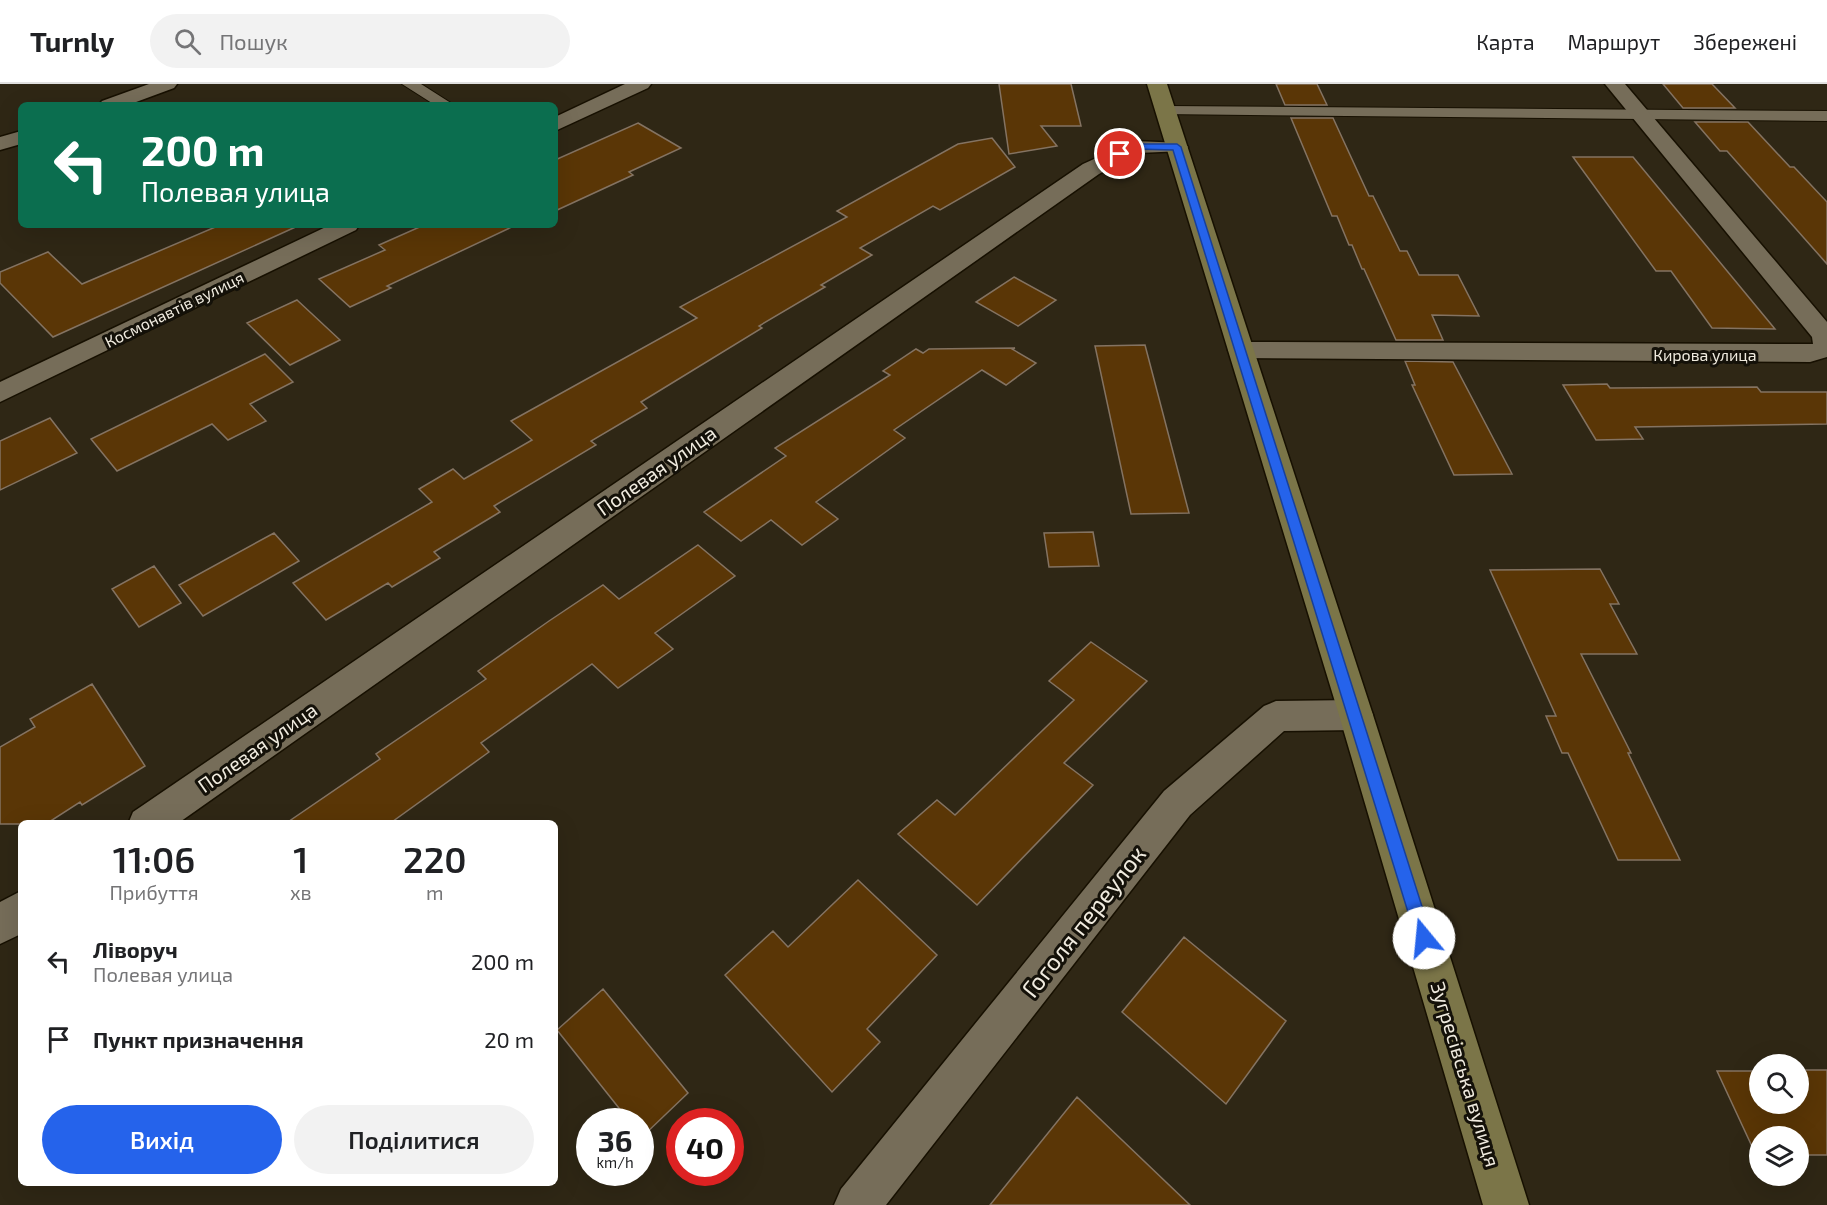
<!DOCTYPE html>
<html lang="uk">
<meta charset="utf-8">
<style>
body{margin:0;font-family:"Exo 2",sans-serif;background:#f2f2f2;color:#202124;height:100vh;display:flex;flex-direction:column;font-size:22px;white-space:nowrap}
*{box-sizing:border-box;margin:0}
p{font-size:20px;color:#757577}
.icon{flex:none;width:33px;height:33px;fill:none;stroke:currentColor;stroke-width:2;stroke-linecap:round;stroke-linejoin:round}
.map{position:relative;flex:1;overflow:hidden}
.side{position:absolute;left:18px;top:736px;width:540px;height:366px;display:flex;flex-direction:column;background:#fff;border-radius:9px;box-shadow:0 6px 24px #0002}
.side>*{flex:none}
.banner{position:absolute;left:18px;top:18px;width:540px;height:126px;border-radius:9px;box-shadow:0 6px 24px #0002;background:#0b6e4f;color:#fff;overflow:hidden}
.tools{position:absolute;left:1749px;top:970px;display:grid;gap:12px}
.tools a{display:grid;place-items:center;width:60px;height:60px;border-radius:50%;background:#fff;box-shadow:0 6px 24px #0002;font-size:30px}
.speed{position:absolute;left:576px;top:1024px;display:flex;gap:12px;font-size:30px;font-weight:700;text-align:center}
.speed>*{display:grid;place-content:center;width:78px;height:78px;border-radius:50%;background:#fff;box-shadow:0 6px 24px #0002;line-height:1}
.speed small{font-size:15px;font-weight:400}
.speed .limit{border:9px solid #d22;background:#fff;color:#111}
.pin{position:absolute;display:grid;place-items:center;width:51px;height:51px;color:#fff;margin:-26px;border:3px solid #fff;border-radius:50%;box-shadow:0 2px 6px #0007}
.me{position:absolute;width:66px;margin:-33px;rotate:343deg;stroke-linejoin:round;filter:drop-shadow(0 0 4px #0008)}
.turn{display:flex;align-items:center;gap:21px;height:126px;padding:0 24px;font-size:27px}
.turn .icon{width:78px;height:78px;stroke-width:2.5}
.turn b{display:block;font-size:42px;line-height:51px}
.eta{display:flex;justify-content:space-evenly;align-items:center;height:102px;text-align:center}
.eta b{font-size:36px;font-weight:600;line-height:42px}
.button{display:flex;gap:12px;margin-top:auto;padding:12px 24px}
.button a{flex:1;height:69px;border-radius:36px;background:#2563eb;color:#fff;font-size:24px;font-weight:600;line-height:69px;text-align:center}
.button a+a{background:#f2f2f2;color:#202124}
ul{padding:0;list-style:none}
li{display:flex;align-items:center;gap:18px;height:78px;padding:0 24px}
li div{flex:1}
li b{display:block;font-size:22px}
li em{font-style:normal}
header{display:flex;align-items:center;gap:36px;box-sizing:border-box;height:84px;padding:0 30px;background:#fff;border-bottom:2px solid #e0e0e0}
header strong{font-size:28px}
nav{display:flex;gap:33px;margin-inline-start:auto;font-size:21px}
.search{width:420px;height:54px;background:#f2f2f2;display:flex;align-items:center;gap:15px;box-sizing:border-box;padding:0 21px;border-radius:33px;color:#757577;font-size:22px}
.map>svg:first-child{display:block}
</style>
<header>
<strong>Turnly</strong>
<div class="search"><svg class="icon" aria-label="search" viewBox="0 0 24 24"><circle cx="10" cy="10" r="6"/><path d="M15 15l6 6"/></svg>Пошук</div>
<nav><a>Карта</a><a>Маршрут</a><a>Збережені</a></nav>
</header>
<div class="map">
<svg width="1827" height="1121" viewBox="0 0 1827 1121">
<rect width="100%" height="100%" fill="#2f2715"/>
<path fill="#5a3606" stroke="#847362" stroke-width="1.5" d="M 999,0 L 1071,0 L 1081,42 L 1041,42 L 1057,62 L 1009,70 Z
M 1276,0 L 1317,0 L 1327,21 L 1285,21 Z
M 1663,0 L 1712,0 L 1735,24 L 1683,24 Z
M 1291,34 L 1333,34 L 1369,112 L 1373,112 L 1400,167 L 1407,167 L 1419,191 L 1458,191 L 1479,232 L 1432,231 L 1443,256 L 1396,256 L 1364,185 L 1362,185 L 1352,161 L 1349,161 L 1337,132 L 1332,132 Z
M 1695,38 L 1748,38 L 1790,83 L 1794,83 L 1827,118 L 1827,180 L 1727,67 L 1720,67 Z
M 638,39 L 681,64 L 629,88 L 633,91 L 555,127 L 555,76 Z
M 992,54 L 1015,83 L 940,126 L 933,122 L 860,164 L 872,171 L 821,201 L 825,203 L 759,242 L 762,244 L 641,318 L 647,324 L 591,357 L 596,361 L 494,422 L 500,428 L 434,468 L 440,474 L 392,503 L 388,499 L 326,536 L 293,499 L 432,418 L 419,405 L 453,385 L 464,395 L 532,356 L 511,337 L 697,234 L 680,223 L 847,133 L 837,127 L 958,60 Z
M 1573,73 L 1633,73 L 1775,245 L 1712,244 L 1671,187 L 1656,187 Z
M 220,141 L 300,141 L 53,253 L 0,199 L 0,188 L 48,168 L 82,200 Z
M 424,141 L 516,141 L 387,202 L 391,204 L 350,223 L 319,195 L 385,166 L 379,161 Z
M 1014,193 L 1056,216 L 1018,242 L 976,218 Z
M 297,216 L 340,256 L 290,281 L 247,239 Z
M 1145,261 L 1189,429 L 1131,430 L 1095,262 Z
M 1015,264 L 1012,265 L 1036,279 L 1006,301 L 982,286 L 894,346 L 905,354 L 816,418 L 838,435 L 802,461 L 771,436 L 741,457 L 704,428 L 786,372 L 775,364 L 890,291 L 883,287 L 916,265 L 923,269 L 929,265 Z
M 265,270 L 293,298 L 250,320 L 266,337 L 228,356 L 212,340 L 117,387 L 91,355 Z
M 1405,277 L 1453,278 L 1512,390 L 1454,391 L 1412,301 L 1415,301 Z
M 1607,300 L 1610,304 L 1757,303 L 1761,308 L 1827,308 L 1827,340 L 1635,343 L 1643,355 L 1596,356 L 1563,301 Z
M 50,334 L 77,369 L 0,406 L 0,357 Z
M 1093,448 L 1099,482 L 1049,483 L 1044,449 Z
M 274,449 L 299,477 L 203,532 L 179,501 Z
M 698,461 L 735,492 L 655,549 L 673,565 L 618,604 L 592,580 L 481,659 L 489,668 L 389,740 L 285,740 L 380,675 L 376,670 L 486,595 L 478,587 L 549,537 L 603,501 L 619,515 Z
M 154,482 L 181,519 L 139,543 L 112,505 Z
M 1600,485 L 1619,520 L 1610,520 L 1637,570 L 1581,570 L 1631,669 L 1628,669 L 1680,776 L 1618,776 L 1568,669 L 1562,669 L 1546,632 L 1556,632 L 1490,486 Z
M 1091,558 L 1147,597 L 1064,679 L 1093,701 L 977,821 L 898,750 L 937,716 L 955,731 L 1074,616 L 1049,597 Z
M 92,600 L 145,682 L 82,721 L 80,718 L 46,740 L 0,740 L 0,663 L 35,643 L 30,635 Z
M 858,796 L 937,871 L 867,945 L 880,958 L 832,1008 L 725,891 L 773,847 L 788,863 Z
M 1184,853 L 1286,937 L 1226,1020 L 1122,928 Z
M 603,905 L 688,1009 L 642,1053 L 640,1038 L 630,1038 L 557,946 Z
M 1798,986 L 1827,986 L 1827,1071 L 1798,1071 L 1798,1053 L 1760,1053 L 1760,1071 L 1756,1071 L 1717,987 L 1760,987 L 1760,1020 L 1798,1020 Z
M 1077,1013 L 1190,1121 L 990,1121 Z"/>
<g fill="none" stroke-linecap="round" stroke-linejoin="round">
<defs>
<path id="lane" d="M 402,0 L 421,0 L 454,21 L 435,21 Z
M 1166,22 L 1827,27 L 1827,37 L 1160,30 L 1158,27 L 1160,24 Z"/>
<path id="street" d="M 149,0 L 177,0 L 174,4 L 128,21 L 99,21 L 102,17 Z
M 625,0 L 651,0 L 648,4 L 555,47 L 555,33 Z
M 1605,0 L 1625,0 L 1827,238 L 1827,273 L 1810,278 L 1241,274 L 1232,272 L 1228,266 L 1232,260 L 1241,258 L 1813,260 L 1812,253 Z
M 21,47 L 21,60 L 0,66 L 0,53 Z
M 1134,57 L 1184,59 L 1188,63 L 1184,67 L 1138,69 L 1099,90 L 177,740 L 128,740 L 133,728 L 1083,80 Z
M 330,141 L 359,141 L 356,146 L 0,318 L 0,298 Z
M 1356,616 L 1368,621 L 1373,631 L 1368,641 L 1356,646 L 1284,647 L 1190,731 L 886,1121 L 834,1121 L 841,1105 L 1164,707 L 1264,622 L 1276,617 Z
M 21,807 L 21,850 L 0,860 L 0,818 Z"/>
<path id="secondary" d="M 1147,0 L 1167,0 L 1373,631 L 1529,1121 L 1483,1121 L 1339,631 Z"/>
</defs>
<use href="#lane" stroke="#171001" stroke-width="2"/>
<use href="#street" stroke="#171001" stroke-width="3"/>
<use href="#secondary" stroke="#171001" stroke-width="3"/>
<use href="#lane" fill="#766d59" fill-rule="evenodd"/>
<use href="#street" fill="#766d59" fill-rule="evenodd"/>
<use href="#secondary" fill="#7b7548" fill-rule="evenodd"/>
</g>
<path fill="#2563eb" stroke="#184099" stroke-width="1.5" d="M 1177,60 L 1181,63 L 1432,854 L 1430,859 L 1424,862 L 1418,859 L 1416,854 L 1173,66 L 1136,65 L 1120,73 L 1115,70 L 1134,60 Z"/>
<g text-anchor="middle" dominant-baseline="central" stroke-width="6" stroke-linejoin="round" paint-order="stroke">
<g font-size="16" fill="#f0ebdf" stroke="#141109">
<text transform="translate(174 225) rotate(-26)">Космонавтів вулиця</text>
<text x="1705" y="270">Кирова улица</text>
</g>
<g font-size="20" fill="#f0ebdf" stroke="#141109">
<text transform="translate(656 386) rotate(-35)">Полевая улица</text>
<text transform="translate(257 663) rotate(-35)">Полевая улица</text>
<text transform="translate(1466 990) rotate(73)">Зугресівська вулиця</text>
</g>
<g font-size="24" fill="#f0ebdf" stroke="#141109">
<text transform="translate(1083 837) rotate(-52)">Гоголя переулок</text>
</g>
</g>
</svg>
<div class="tools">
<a><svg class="icon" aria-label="search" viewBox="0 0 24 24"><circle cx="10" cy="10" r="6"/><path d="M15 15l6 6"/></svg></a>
<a><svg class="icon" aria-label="layers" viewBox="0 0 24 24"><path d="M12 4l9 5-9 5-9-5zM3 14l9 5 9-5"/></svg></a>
</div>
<div class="speed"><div>36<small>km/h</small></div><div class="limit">40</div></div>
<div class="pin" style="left:1120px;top:70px;background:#d93025"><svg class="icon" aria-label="arrive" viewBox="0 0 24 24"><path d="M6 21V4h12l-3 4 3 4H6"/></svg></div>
<svg class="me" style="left:1424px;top:854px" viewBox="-20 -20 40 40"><circle r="19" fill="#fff"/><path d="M0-13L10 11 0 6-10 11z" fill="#2563eb"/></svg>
<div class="banner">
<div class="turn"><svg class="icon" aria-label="left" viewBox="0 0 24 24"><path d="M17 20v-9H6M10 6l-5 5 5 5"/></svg><div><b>200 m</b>Полевая улица</div></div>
</div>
<section class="side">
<div class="eta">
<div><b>11:06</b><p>Прибуття</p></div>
<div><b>1</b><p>хв</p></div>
<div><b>220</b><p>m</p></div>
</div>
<ul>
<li><svg class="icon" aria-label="left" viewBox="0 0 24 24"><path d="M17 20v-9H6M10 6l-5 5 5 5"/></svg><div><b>Ліворуч</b><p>Полевая улица</p></div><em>200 m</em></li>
<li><svg class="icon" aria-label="arrive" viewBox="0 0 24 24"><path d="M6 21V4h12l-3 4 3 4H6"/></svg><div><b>Пункт призначення</b></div><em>20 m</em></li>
</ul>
<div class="button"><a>Вихід</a><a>Поділитися</a></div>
</section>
</div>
